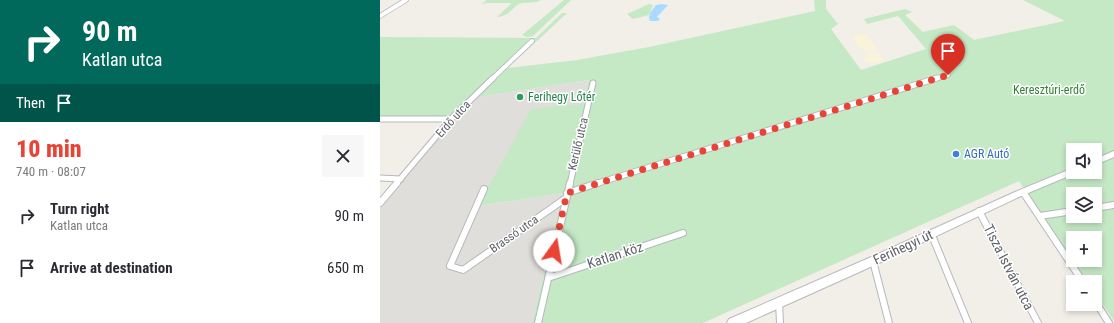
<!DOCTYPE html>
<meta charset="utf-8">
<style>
body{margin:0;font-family:"Roboto Condensed",sans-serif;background:#f7f7f7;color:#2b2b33;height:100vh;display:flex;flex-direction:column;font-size:15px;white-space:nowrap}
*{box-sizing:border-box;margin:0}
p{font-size:13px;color:#7c7c81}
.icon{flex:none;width:22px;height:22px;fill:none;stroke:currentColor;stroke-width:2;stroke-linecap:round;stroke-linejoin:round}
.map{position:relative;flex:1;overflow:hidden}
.sheet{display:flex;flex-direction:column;background:#fff;width:380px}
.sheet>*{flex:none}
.banner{background:#00695c;color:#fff;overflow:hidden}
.fabs{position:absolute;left:686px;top:143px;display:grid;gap:8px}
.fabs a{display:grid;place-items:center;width:36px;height:36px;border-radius:0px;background:#fff;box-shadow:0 2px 6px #0003;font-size:20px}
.pin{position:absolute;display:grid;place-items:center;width:34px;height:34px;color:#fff;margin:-41px -17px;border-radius:50% 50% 50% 0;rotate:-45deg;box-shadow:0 0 4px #0007}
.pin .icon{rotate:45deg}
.me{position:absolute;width:44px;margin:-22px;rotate:13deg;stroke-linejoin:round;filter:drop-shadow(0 0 3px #0008)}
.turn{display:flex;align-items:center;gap:14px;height:84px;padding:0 16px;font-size:18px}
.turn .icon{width:52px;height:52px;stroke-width:2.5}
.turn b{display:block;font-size:28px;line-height:34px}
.then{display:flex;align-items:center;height:38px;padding:0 16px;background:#0003;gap:8px;font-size:15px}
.round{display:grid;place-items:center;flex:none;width:42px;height:42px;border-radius:0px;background:#f7f7f7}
.summary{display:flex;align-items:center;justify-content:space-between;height:68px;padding:0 16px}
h1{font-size:24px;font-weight:800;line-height:30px;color:#ea4335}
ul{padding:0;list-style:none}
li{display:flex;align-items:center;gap:12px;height:52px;padding:0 16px}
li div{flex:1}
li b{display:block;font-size:15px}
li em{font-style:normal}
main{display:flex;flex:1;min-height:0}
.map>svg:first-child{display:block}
</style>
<main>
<section class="sheet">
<div class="banner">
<div class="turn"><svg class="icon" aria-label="right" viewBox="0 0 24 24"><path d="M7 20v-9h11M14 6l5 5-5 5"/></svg><div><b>90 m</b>Katlan utca</div></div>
<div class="then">Then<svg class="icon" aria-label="arrive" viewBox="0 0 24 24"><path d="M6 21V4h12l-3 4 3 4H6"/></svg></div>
</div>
<div class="summary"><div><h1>10 min</h1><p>740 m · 08:07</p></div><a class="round"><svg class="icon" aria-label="close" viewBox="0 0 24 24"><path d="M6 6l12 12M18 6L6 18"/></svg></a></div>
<ul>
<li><svg class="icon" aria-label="right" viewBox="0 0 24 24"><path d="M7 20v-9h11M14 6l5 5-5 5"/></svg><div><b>Turn right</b><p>Katlan utca</p></div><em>90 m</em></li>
<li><svg class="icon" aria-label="arrive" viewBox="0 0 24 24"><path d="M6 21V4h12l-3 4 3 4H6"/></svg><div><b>Arrive at destination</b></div><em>650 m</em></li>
</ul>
</section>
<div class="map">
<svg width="734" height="323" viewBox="0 0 734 323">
<rect width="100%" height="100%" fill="#f1efe8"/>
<path fill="#e0deda" d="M 209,80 L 203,104 L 99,206 L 183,193 L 152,323 L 0,323 L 0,208 L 75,118 L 96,97 Z"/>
<path fill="#c5e8c5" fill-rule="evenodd" d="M 107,0 L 161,0 C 155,4 149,2 142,3 C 133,5 131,16 117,17 L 132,3 L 108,3 L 101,4 Z
M 184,0 L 191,0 L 153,36 L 147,37 L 142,35 Z
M 434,0 L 446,0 L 446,9 L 458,24 L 451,29 L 481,70 L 546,49 L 518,16 L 487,24 L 484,19 L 525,9 L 532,12 L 525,15 L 543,32 L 574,25 L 594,40 L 685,21 L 643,0 L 734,0 L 734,321 L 715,293 L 715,282 L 707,282 L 639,181 L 323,323 L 152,323 L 183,193 L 98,206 L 151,109 L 203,104 L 209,80 L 96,97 L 75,118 L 0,117 L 0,37 L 156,38 L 182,13 L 187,13 L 128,68 L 197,60 L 269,47 L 435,11 ZM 693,150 L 715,150 L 715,172 L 693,172 ZM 693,194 L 715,194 L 715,216 L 693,216 ZM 693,238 L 715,238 L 715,260 L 693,260 Z
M 269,4 L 273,5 L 269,15 L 253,19 L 247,14 Z"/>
<path fill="#fbf3d9" d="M 479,34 L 487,35 L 497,49 C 487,56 476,47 473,37 Z
M 495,52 L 503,56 L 503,60 L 495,64 L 485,61 L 484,57 L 487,54 Z"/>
<path fill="#aadaff" d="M 281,4 L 288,5 L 277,17 L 280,19 L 278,21 L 270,21 L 269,18 L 270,13 L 276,5 Z"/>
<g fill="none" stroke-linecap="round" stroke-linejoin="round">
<defs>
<path id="minor-far2" d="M 0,16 L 26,0
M 112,79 L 152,41
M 554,79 L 568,75"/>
<path id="minor-far1" d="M 0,119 L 71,119
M 0,178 L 21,179
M 16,184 L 71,119 L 113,78
M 190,184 L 213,83
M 215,184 L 557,78"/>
<path id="minor" d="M 104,189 L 70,266 L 83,270 L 186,198
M 643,192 L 703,282
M 187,193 L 218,183
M 0,203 L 17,183
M 715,208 L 734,205
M 599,211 L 658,323
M 660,216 L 693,211
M 551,233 L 588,323
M 493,261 L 509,323
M 168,278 L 303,233
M 715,301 L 729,323
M 399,302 L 400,323
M 158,323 L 190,183"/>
<path id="secondary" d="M 734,151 L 734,157 L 715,165 L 715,159 Z
M 693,168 L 693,172 L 697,172 L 696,173 L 641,196 L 497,264 L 366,323 L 347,323 L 349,319 L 489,258 L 635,192 Z"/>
</defs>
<use href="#minor-far2" stroke="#b5b8bc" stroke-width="5.5"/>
<use href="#minor-far1" stroke="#b5b8bc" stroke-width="7"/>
<use href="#minor" stroke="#b5b8bc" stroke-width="8"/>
<use href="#secondary" stroke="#b6babf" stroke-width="2"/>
<use href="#minor-far2" stroke="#fff" stroke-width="4"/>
<use href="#minor-far1" stroke="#fff" stroke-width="5"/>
<use href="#minor" stroke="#fff" stroke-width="6"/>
<use href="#secondary" fill="#fff" fill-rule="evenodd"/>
</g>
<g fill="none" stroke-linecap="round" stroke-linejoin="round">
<path stroke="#ea4335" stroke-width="7" stroke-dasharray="0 12.6" d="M 174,251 L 187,193 L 568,75"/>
</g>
<circle fill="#2e9e5b" stroke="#fff" stroke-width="1.5" cx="140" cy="97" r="4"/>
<circle fill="#3f7fe0" stroke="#fff" stroke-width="1.5" cx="576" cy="154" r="4"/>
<g text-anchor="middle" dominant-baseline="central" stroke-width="3" stroke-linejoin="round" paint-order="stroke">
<g font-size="12" fill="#348238" stroke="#fff">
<text x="669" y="90">Keresztúri-erdő</text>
</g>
<g font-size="12" fill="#27864d" stroke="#fff" text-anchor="start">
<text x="148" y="97">Ferihegy Lőtér</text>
</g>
<g font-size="12" fill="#5f6368" stroke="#fff">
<text transform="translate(73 119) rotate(-48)">Erdő utca</text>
<text transform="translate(198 144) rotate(-77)">Kerülő utca</text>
<text transform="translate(134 234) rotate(-35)">Brassó utca</text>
</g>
<g font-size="12" fill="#366cbe" stroke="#fff" text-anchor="start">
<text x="584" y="154">AGR Autó</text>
</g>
<g font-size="14" fill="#5f6368" stroke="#fff">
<text transform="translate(523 247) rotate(-25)">Ferihegyi út</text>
<text transform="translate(235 255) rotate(-18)">Katlan köz</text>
<text transform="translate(629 267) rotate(63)">Tisza István utca</text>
</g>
</g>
</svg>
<div class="fabs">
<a><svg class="icon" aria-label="sound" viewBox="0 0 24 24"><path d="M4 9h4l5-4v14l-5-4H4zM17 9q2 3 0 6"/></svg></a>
<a><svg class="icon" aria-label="layers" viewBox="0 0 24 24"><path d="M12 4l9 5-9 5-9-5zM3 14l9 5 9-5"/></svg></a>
<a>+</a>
<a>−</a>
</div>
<div class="pin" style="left:568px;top:75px;background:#d93025"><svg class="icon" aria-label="arrive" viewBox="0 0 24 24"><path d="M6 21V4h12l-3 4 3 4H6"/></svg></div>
<svg class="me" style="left:174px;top:251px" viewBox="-20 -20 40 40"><circle r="19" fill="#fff"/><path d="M0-13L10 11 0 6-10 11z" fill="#ea4335"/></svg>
</div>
</main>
